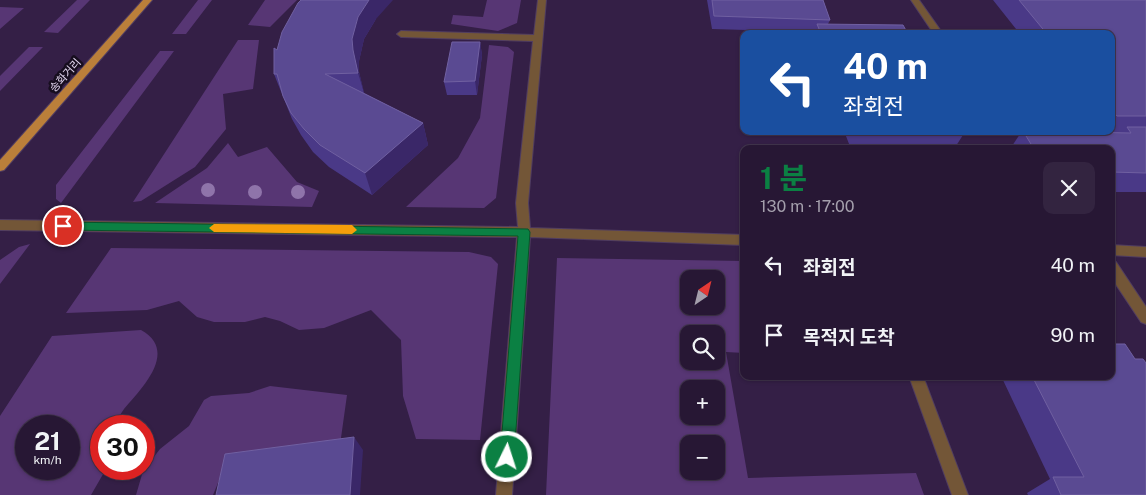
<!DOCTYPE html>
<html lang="ko">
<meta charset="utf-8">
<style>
body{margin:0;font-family:"Public Sans","Noto Sans KR",sans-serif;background:#332440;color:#f1f3f6;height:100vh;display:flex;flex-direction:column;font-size:19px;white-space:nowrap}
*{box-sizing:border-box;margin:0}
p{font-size:16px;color:#a49fac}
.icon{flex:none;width:28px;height:28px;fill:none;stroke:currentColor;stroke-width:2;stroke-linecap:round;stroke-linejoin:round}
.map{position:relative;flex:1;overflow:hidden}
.sheet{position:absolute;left:740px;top:145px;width:375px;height:235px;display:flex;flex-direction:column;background:#271734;border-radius:10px;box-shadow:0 1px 4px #0004,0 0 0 1px #43364f}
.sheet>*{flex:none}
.hud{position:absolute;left:740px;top:30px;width:375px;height:105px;border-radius:10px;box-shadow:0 1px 4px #0004,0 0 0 1px #43364f;background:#1a4fa0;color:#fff;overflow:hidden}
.needle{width:32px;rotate:35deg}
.fabs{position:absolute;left:680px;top:270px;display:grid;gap:10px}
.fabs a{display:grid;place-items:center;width:45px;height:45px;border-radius:10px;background:#271734;box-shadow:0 1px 4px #0004,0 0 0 1px #43364f;font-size:25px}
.speed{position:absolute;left:15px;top:415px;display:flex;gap:10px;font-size:25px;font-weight:700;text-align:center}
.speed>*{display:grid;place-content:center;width:65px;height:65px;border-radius:50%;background:#271734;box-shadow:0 1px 4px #0004,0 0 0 1px #43364f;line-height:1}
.speed small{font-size:12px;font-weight:400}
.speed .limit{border:8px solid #d22;background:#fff;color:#111}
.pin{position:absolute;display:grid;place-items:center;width:42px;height:42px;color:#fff;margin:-21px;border:2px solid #fff;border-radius:50%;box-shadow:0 1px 5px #0007}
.me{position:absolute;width:55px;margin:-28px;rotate:4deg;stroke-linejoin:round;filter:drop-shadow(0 0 4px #0008)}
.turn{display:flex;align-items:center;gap:18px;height:105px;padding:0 20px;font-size:22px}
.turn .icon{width:65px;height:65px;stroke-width:2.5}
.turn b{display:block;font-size:35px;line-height:42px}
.round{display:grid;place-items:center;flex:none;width:52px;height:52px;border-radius:10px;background:#332440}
.summary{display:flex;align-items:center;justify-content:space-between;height:85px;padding:0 20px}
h1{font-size:30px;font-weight:700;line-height:38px;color:#0b8043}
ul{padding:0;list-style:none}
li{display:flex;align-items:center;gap:15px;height:70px;padding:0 20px}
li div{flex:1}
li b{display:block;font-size:19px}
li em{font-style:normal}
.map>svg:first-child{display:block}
</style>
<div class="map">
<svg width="1146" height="495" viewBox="0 0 1146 495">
<rect width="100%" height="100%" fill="#341f46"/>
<path fill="#573674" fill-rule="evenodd" d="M 77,0 L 90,0 L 58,33 L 44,32 Z
M 198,0 L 212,0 L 186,34 L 172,34 Z
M 265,0 L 297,0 L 270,27 L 248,25 Z
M 487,0 L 521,0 L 517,23 L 498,31 L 451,24 L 453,15 L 483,17 Z
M 0,7 L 24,8 L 0,29 Z
M 238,40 L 259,40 L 253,89 L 223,94 L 226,129 L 195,167 L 141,201 L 133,202 Z
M 489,45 L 508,47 L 514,52 L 496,198 L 484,208 L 406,207 L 458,158 L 480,118 Z
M 29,47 L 43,47 L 0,91 L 0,76 Z
M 160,51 L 174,51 L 61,203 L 56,199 L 56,185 Z
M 228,143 L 238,157 L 267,147 L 297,182 L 319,191 L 312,207 L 155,203 L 207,168 Z
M 30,244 L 0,284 L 0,260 L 19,247 Z
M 111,248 L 469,252 L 491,257 L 498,264 L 480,440 L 416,439 L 403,396 L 401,340 L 371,310 L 324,328 L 299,330 L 280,321 L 265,317 L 245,322 L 214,322 L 197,317 L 179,301 L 147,310 L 66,313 Z
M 557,258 L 744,261 L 744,353 L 726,352 L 748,478 L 916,473 L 924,495 L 546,495 ZM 689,279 L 716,279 L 716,306 L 689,306 ZM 689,334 L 716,334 L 716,361 L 689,361 ZM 689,389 L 716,389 L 716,416 L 689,416 ZM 689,444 L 716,444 L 716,471 L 689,471 Z
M 141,330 C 179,351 142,388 124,409 C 120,414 118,421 115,426 L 101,426 L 101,469 L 106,469 L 91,495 L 0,495 L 0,416 L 52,336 ZM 26,426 L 69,426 L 69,469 L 26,469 Z
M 270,386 L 347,395 L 340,445 L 227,461 L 213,495 L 136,495 L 143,471 L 160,449 L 189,426 L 204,400 L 211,396 L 249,393 Z"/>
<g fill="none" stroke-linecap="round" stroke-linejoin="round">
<defs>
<path id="minor" d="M 538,0 L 546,0 L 528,203 L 530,228 L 744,235 L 744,245 L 530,237 L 512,495 L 496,495 L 517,237 L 0,230 L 0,220 L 518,227 L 516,203 L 533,41 L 401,37 L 397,34 L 401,31 L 534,35 Z
M 911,0 L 919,0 L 943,34 L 934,34 Z
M 1111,245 L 1146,247 L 1146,257 L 1111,255 Z
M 1111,261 L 1116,262 L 1146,307 L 1146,324 L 1141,322 L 1111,277 Z
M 909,376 L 923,376 L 968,495 L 952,495 Z"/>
<path id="major" d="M 143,0 L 152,0 L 4,170 L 0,171 L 0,160 Z"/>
</defs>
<use href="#minor" stroke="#503d61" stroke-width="2"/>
<use href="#major" stroke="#503d61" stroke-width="2"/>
<use href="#minor" fill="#735637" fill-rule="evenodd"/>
<use href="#major" fill="#bb7f3a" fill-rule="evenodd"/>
</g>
<g fill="#8f74aa">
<circle cx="208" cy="190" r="7"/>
<circle cx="255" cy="192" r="7"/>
<circle cx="298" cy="192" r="7"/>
</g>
<path fill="#4a3987" d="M 707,0 L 823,0 L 830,20 L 828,24 L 908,34 L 814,34 L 814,32 L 712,29 Z
M 993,0 L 1146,0 L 1146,192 L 1111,192 L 1111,149 L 1010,149 L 1022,131 L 1099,132 L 1098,131 L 1111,131 L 1111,34 L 1020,34 Z
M 376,19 L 364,39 L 359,61 L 359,72 L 364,93 L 423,123 L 428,145 L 372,195 L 329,167 L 313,152 L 301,135 L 292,119 L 274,74 L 277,50 Z
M 480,42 L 482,55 L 477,95 L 447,95 L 444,82 Z
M 844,131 L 961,131 L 963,135 L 954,149 L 851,149 Z
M 1004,376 L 1111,376 L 1146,495 L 1028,495 L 1027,493 L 1050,479 L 1002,378 Z"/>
<path fill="#3a2768" d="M 369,0 L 393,0 L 376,19 L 364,39 L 359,61 L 359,72 L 365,96 L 358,73 L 353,50 L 352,39 L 358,17 Z
M 480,42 L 482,55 L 477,95 L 475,81 Z
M 423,123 L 428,145 L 372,195 L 365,173 Z
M 354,437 L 363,450 L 360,495 L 350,495 Z"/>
<path fill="#5a4a92" stroke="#7060a1" d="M 301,0 L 369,0 L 358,17 L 352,39 L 353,50 L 358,73 L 325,74 L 423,123 L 365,173 L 320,145 L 304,129 L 291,113 L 283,96 L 277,74 L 274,74 L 274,48 L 277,50 L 282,32 L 298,3 Z
M 712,0 L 823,0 L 830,20 L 714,16 Z
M 1019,0 L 1146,0 L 1146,116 L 1117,116 L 1111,109 L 1111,34 L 1047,34 Z
M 817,24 L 903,25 L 908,34 L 821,34 Z
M 452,42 L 480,42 L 475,81 L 444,82 Z
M 1127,127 L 1146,127 L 1146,173 L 1111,172 L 1111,149 L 1034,149 L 1023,131 L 1131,133 Z
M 858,131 L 961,131 L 963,135 L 859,132 Z
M 1111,344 L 1125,344 L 1135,359 L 1143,359 L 1146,363 L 1146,495 L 1061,495 L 1053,477 L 1084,477 L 1032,376 L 1111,376 Z
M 354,437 L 350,495 L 216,495 L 225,454 Z"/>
<path fill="#0b8043" stroke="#07532c" d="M 63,222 L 528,229 L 530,232 L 514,457 L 512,462 L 507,464 L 502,462 L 500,457 L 518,236 L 63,230 L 58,226 Z"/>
<path fill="#f59e0b" d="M 214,224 L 352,225 L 357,230 L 352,234 L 214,232 L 209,228 Z"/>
<g text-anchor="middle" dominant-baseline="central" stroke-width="5" stroke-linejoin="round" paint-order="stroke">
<g font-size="11" fill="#e4d8f1" stroke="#170e1f">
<text transform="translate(65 75) rotate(-48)">송화거리</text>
</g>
</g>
</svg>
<div class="fabs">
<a><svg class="needle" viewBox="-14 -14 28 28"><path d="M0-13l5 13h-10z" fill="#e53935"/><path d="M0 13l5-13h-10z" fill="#a49fac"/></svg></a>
<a><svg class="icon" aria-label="search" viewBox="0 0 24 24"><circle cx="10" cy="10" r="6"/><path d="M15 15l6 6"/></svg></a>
<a>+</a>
<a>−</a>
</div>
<div class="speed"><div>21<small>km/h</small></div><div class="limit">30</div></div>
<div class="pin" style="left:63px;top:226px;background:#d93025"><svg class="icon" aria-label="arrive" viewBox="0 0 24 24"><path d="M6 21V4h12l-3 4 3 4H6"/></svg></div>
<svg class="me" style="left:507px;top:457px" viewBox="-20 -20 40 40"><circle r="17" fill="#0b8043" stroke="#fff" stroke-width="3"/><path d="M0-11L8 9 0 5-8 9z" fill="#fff"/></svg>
<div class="hud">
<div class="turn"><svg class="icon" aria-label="left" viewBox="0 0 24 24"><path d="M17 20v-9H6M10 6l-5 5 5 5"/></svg><div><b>40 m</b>좌회전</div></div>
</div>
<section class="sheet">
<div class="summary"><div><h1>1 분</h1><p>130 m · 17:00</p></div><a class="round"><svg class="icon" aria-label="close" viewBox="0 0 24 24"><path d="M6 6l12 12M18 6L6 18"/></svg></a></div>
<ul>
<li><svg class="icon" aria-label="left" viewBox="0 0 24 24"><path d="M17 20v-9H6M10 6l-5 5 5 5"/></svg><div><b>좌회전</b></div><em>40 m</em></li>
<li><svg class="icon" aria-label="arrive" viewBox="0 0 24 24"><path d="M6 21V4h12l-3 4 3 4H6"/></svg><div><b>목적지 도착</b></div><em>90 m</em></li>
</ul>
</section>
</div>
